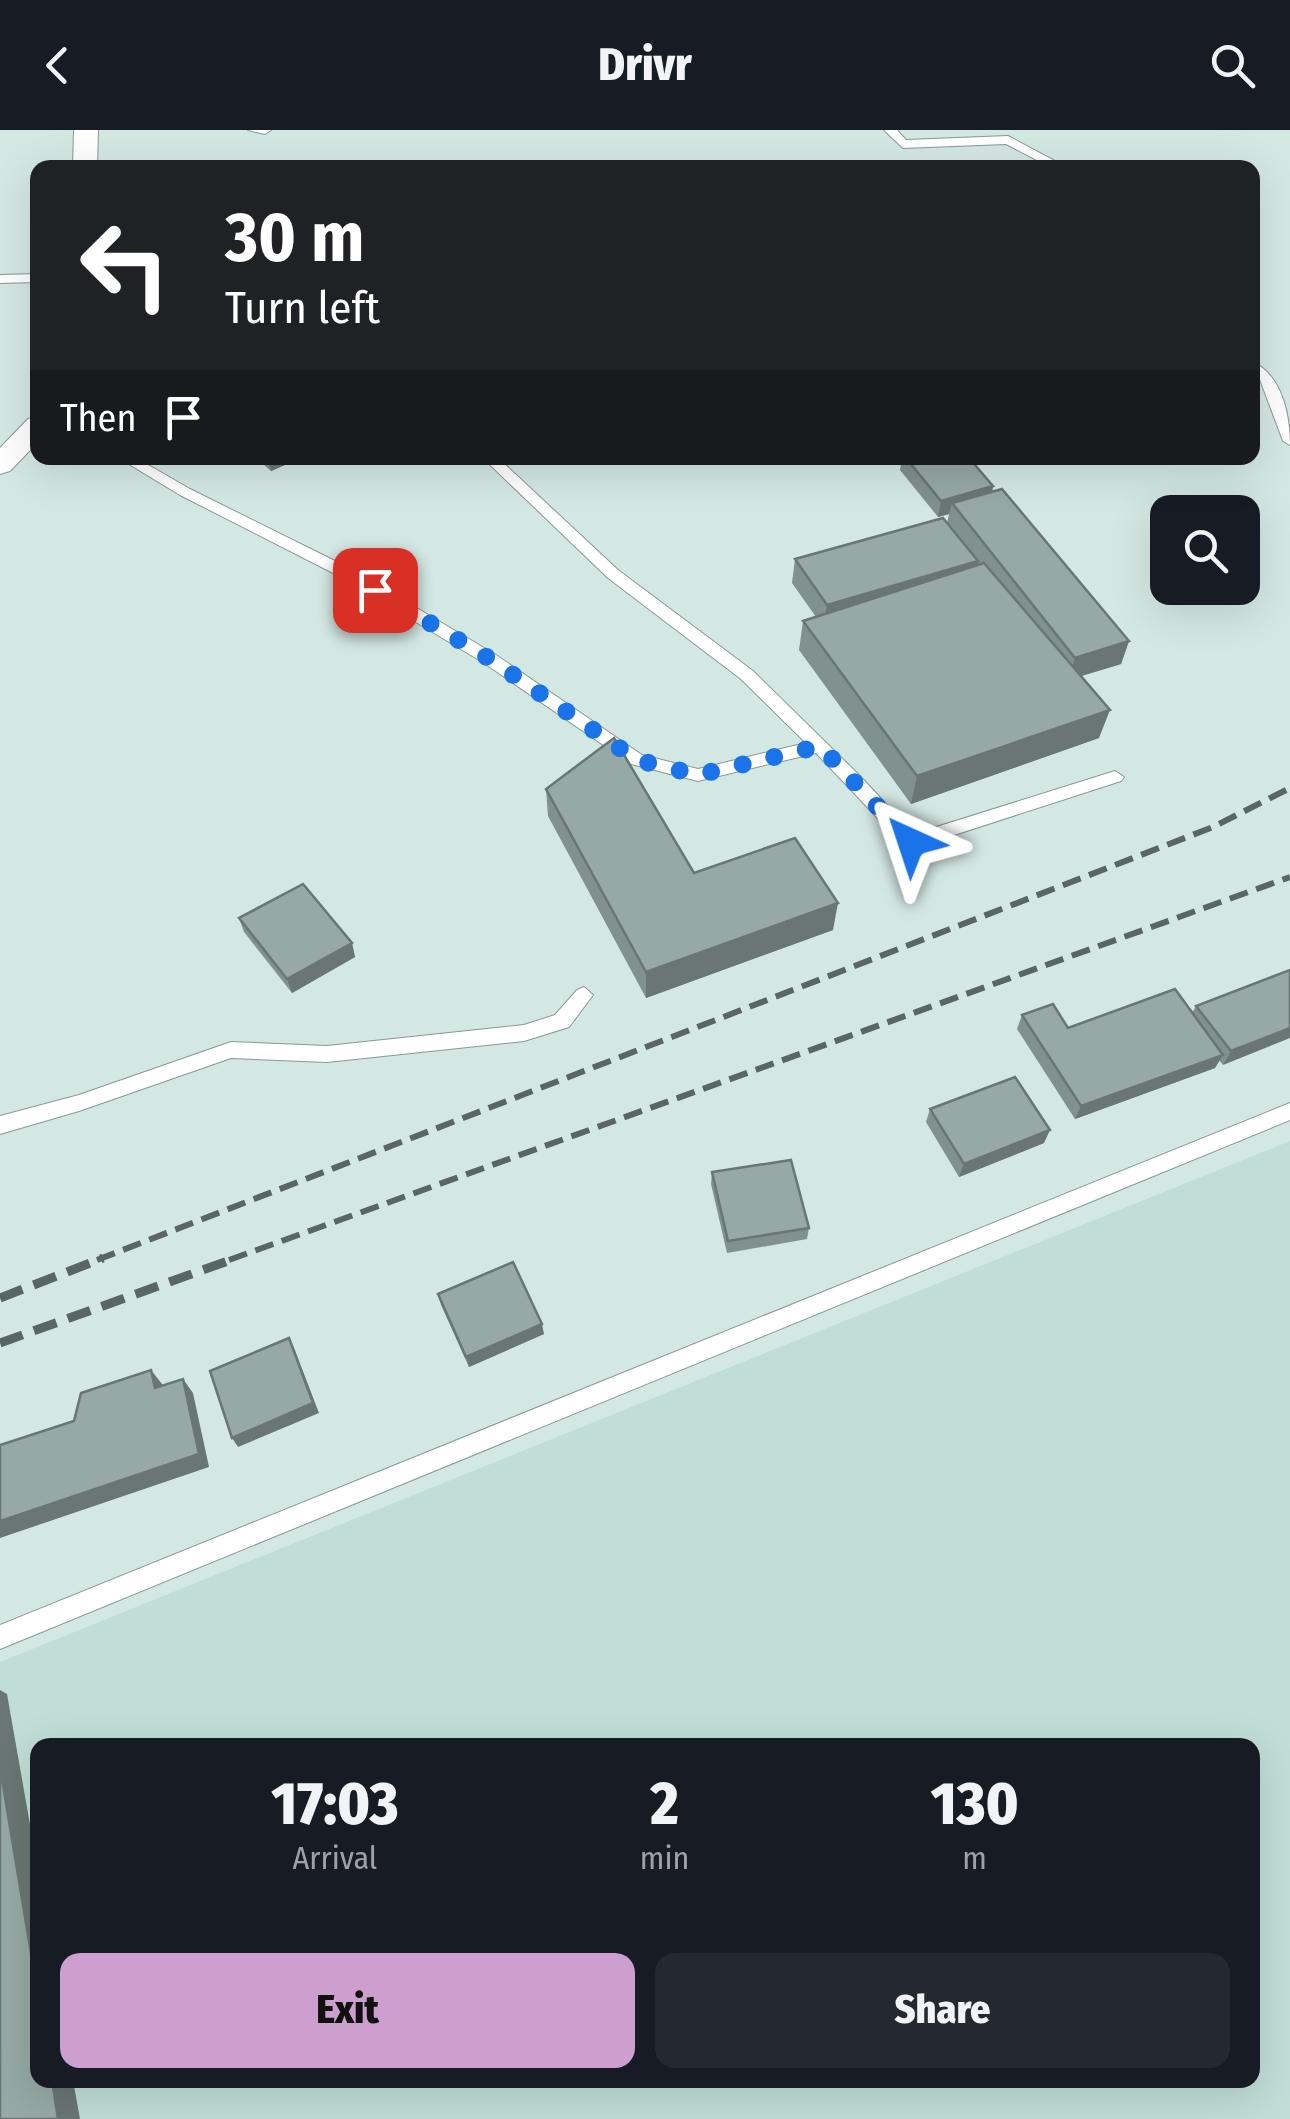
<!DOCTYPE html>
<style>
body{margin:0;font-family:"Fira Sans Condensed",sans-serif;background:#242831;color:#f1f3f6;height:100vh;display:flex;flex-direction:column;font-size:38px;white-space:nowrap}
*{box-sizing:border-box;margin:0}
p{font-size:32px;color:#9ea1a6}
.icon{flex:none;width:55px;height:55px;fill:none;stroke:currentColor;stroke-width:2;stroke-linecap:round;stroke-linejoin:round}
.map{position:relative;flex:1;overflow:hidden}
.side{position:absolute;left:30px;top:1608px;width:1230px;height:350px;display:flex;flex-direction:column;background:#171b24;border-radius:20px;box-shadow:0 10px 40px #0002}
.side>*{flex:none}
.top-card{position:absolute;left:30px;top:30px;width:1230px;height:305px;border-radius:20px;box-shadow:0 10px 40px #0002;background:#202124;color:#fff;overflow:hidden}
.tools{position:absolute;left:1150px;top:365px;display:grid;gap:20px}
.tools a{display:grid;place-items:center;width:110px;height:110px;border-radius:20px;background:#171b24;box-shadow:0 10px 40px #0002;font-size:50px}
.pin{position:absolute;display:grid;place-items:center;width:85px;height:85px;color:#fff;margin:-42px;border-radius:20px;box-shadow:0 5px 15px #0006}
.me{position:absolute;width:110px;margin:-55px;rotate:318deg;stroke-linejoin:round;filter:drop-shadow(0 0 8px #0008)}
.turn{display:flex;align-items:center;gap:35px;height:210px;padding:0 30px;font-size:45px}
.turn .icon{width:130px;height:130px;stroke-width:2.5}
.turn b{display:block;font-size:70px;line-height:85px}
.then{display:flex;align-items:center;height:95px;padding:0 30px;background:#0003;gap:20px;font-size:38px}
.eta{display:flex;justify-content:space-evenly;align-items:center;height:170px;text-align:center}
.eta b{font-size:60px;font-weight:800;line-height:70px}
.primary-button{display:flex;gap:20px;margin-top:auto;padding:20px 30px}
.primary-button a{flex:1;height:115px;border-radius:20px;background:#cc9fce;color:#111;font-size:40px;font-weight:800;line-height:115px;text-align:center}
.primary-button a+a{background:#242831;color:#f1f3f6}
header{display:flex;justify-content:space-between;align-items:center;height:130px;padding:0 30px;background:#171b24;font-size:45px;font-weight:800}
.map>svg:first-child{display:block}
</style>
<header><svg class="icon" aria-label="back" viewBox="0 0 24 24"><path d="M15 5l-7 7 7 7"/></svg>Drivr<svg class="icon" aria-label="search" viewBox="0 0 24 24"><circle cx="10" cy="10" r="6"/><path d="M15 15l6 6"/></svg></header>
<div class="map">
<svg width="1290" height="1989" viewBox="0 0 1290 1989">
<rect width="100%" height="100%" fill="#d4e8e3"/>
<path fill="#c0ded6" fill-rule="evenodd" d="M 1290,1011 L 1290,1989 L 0,1989 L 0,1532 ZM 38,1615 L 1252,1615 L 1252,1950 L 38,1950 Z"/>
<g fill="none" stroke-linecap="round" stroke-linejoin="round">
<defs>
<path id="service" d="M 248,0 L 271,0 L 265,4 Z
M 884,0 L 897,0 L 906,10 L 1008,6 L 1068,38 L 1052,38 L 1006,14 L 903,18 Z
M 38,144 L 38,152 L 0,153 L 0,145 Z
M 1252,232 C 1282,244 1290,286 1290,315 L 1283,311 L 1259,247 L 1252,243 Z
M 119,328 L 136,328 L 190,359 L 351,439 L 496,525 L 642,625 L 698,639 L 806,613 L 741,549 L 608,448 L 483,328 L 498,328 L 618,440 L 753,541 L 860,646 L 914,704 L 1115,641 L 1124,647 L 1121,651 L 911,719 L 905,717 L 816,623 L 698,651 L 631,634 L 484,533 L 341,447 L 180,365 Z
M 584,857 L 593,865 L 569,897 L 524,911 L 327,932 L 231,928 L 79,981 L 0,1004 L 0,986 L 79,965 L 231,912 L 327,916 L 524,895 L 555,885 L 577,860 Z
M 1290,973 L 1290,990 L 0,1519 L 0,1495 Z"/>
<path id="minor" d="M 74,0 L 98,0 L 97,38 L 73,38 Z
M 38,286 L 38,312 L 10,341 L 0,344 L 0,318 L 28,289 Z"/>
</defs>
<use href="#service" stroke="#869994" stroke-width="2"/>
<use href="#minor" stroke="#869994" stroke-width="2"/>
<use href="#service" fill="#fff" fill-rule="evenodd"/>
<use href="#minor" fill="#fff" fill-rule="evenodd"/>
<path stroke="#5a6663" stroke-width="6" stroke-dasharray="19 9" stroke-linecap="butt" d="M 97,1130 L 1213,697 L 1290,658
M 229,1130 L 1290,747"/>
<path stroke="#5a6663" stroke-width="9" stroke-dasharray="24 12" stroke-linecap="butt" d="M 0,1168 L 103,1128
M 0,1213 L 236,1128"/>
</g>
<path fill="#81918d" d="M 256,328 L 301,328 L 271,341 Z
M 902,328 L 969,328 L 993,356 L 992,362 L 1129,511 L 1121,534 L 1081,546 L 1099,608 L 911,674 L 799,520 L 803,491 L 816,487 L 792,453 L 795,429 L 947,393 L 949,384 L 938,387 L 900,340 Z
M 546,659 L 694,743 L 833,800 L 646,868 L 548,686 Z
M 239,788 L 352,813 L 355,827 L 292,863 L 244,802 Z
M 1290,840 L 1223,935 L 1219,930 L 1215,938 L 1075,989 L 1017,899 L 1022,885 L 1068,898 L 1192,883 L 1196,876 Z
M 930,979 L 1044,1013 L 959,1047 L 926,992 Z
M 712,1042 L 809,1098 L 807,1109 L 727,1123 L 711,1054 Z
M 438,1164 L 544,1204 L 469,1237 L 441,1175 Z"/>
<path fill="#697673" d="M 267,328 L 301,328 L 271,341 Z
M 993,356 L 990,372 L 952,373 L 949,384 L 938,387 L 941,371 Z
M 978,431 L 973,454 L 824,498 L 827,475 Z
M 1129,511 L 1121,534 L 1068,550 L 1075,528 Z
M 1110,580 L 1099,608 L 911,674 L 917,646 Z
M 838,773 L 833,800 L 646,868 L 646,842 Z
M 352,813 L 355,827 L 292,863 L 287,849 Z
M 1290,898 L 1290,908 L 1223,935 L 1231,921 Z
M 1223,925 L 1215,938 L 1075,989 L 1081,976 Z
M 1050,1000 L 1044,1013 L 959,1047 L 964,1034 Z
M 542,1194 L 544,1204 L 469,1237 L 466,1227 Z
M 289,1208 L 294,1218 L 319,1283 L 238,1317 L 232,1308 Z
M 151,1240 L 162,1254 L 166,1273 L 155,1258 Z
M 183,1249 L 193,1263 L 209,1337 L 0,1408 L 0,1391 Z
M 0,1560 L 7,1564 L 38,1740 L 38,1865 L 0,1637 Z
M 52,1950 L 73,1950 L 80,1989 L 58,1989 Z"/>
<path fill="#96a9a4" stroke="#697673" stroke-width="2.5" d="M 629,32 L 631,38 L 589,38 Z
M 906,328 L 969,328 L 993,356 L 941,371 Z
M 1002,359 L 1129,511 L 1075,528 L 952,373 Z
M 943,388 L 978,431 L 827,475 L 795,429 Z
M 984,433 L 1110,580 L 917,646 L 803,491 Z
M 614,608 L 694,743 L 795,708 L 838,773 L 646,842 L 546,659 Z
M 303,754 L 352,813 L 287,849 L 239,788 Z
M 1290,840 L 1290,898 L 1231,921 L 1196,876 Z
M 1175,859 L 1223,925 L 1081,976 L 1022,885 L 1053,874 L 1068,898 Z
M 1015,947 L 1050,1000 L 964,1034 L 930,979 Z
M 791,1030 L 809,1098 L 728,1111 L 712,1042 Z
M 513,1132 L 542,1194 L 466,1227 L 438,1164 Z
M 289,1208 L 313,1273 L 232,1308 L 210,1241 Z
M 151,1240 L 155,1258 L 183,1249 L 199,1324 L 0,1391 L 0,1315 L 74,1291 L 81,1263 Z
M 0,1637 L 38,1865 L 38,1950 L 52,1950 L 58,1989 L 0,1989 Z"/>
<g fill="none" stroke-linecap="round" stroke-linejoin="round">
<path stroke="#1a73e8" stroke-width="18" stroke-dasharray="0 32.4" d="M 375,460 L 490,529 L 637,630 L 698,645 L 820,616 L 911,712"/>
</g>
</svg>
<div class="tools">
<a><svg class="icon" aria-label="search" viewBox="0 0 24 24"><circle cx="10" cy="10" r="6"/><path d="M15 15l6 6"/></svg></a>
</div>
<div class="pin" style="left:375px;top:460px;background:#d93025"><svg class="icon" aria-label="arrive" viewBox="0 0 24 24"><path d="M6 21V4h12l-3 4 3 4H6"/></svg></div>
<svg class="me" style="left:911px;top:712px" viewBox="-20 -20 40 40"><path d="M0-17L14 15 0 8-14 15z" fill="#1a73e8" stroke="#fff" stroke-width="4"/></svg>
<div class="top-card">
<div class="turn"><svg class="icon" aria-label="left" viewBox="0 0 24 24"><path d="M17 20v-9H6M10 6l-5 5 5 5"/></svg><div><b>30 m</b>Turn left</div></div>
<div class="then">Then<svg class="icon" aria-label="arrive" viewBox="0 0 24 24"><path d="M6 21V4h12l-3 4 3 4H6"/></svg></div>
</div>
<section class="side">
<div class="eta">
<div><b>17:03</b><p>Arrival</p></div>
<div><b>2</b><p>min</p></div>
<div><b>130</b><p>m</p></div>
</div>
<div class="primary-button"><a>Exit</a><a>Share</a></div>
</section>
</div>
